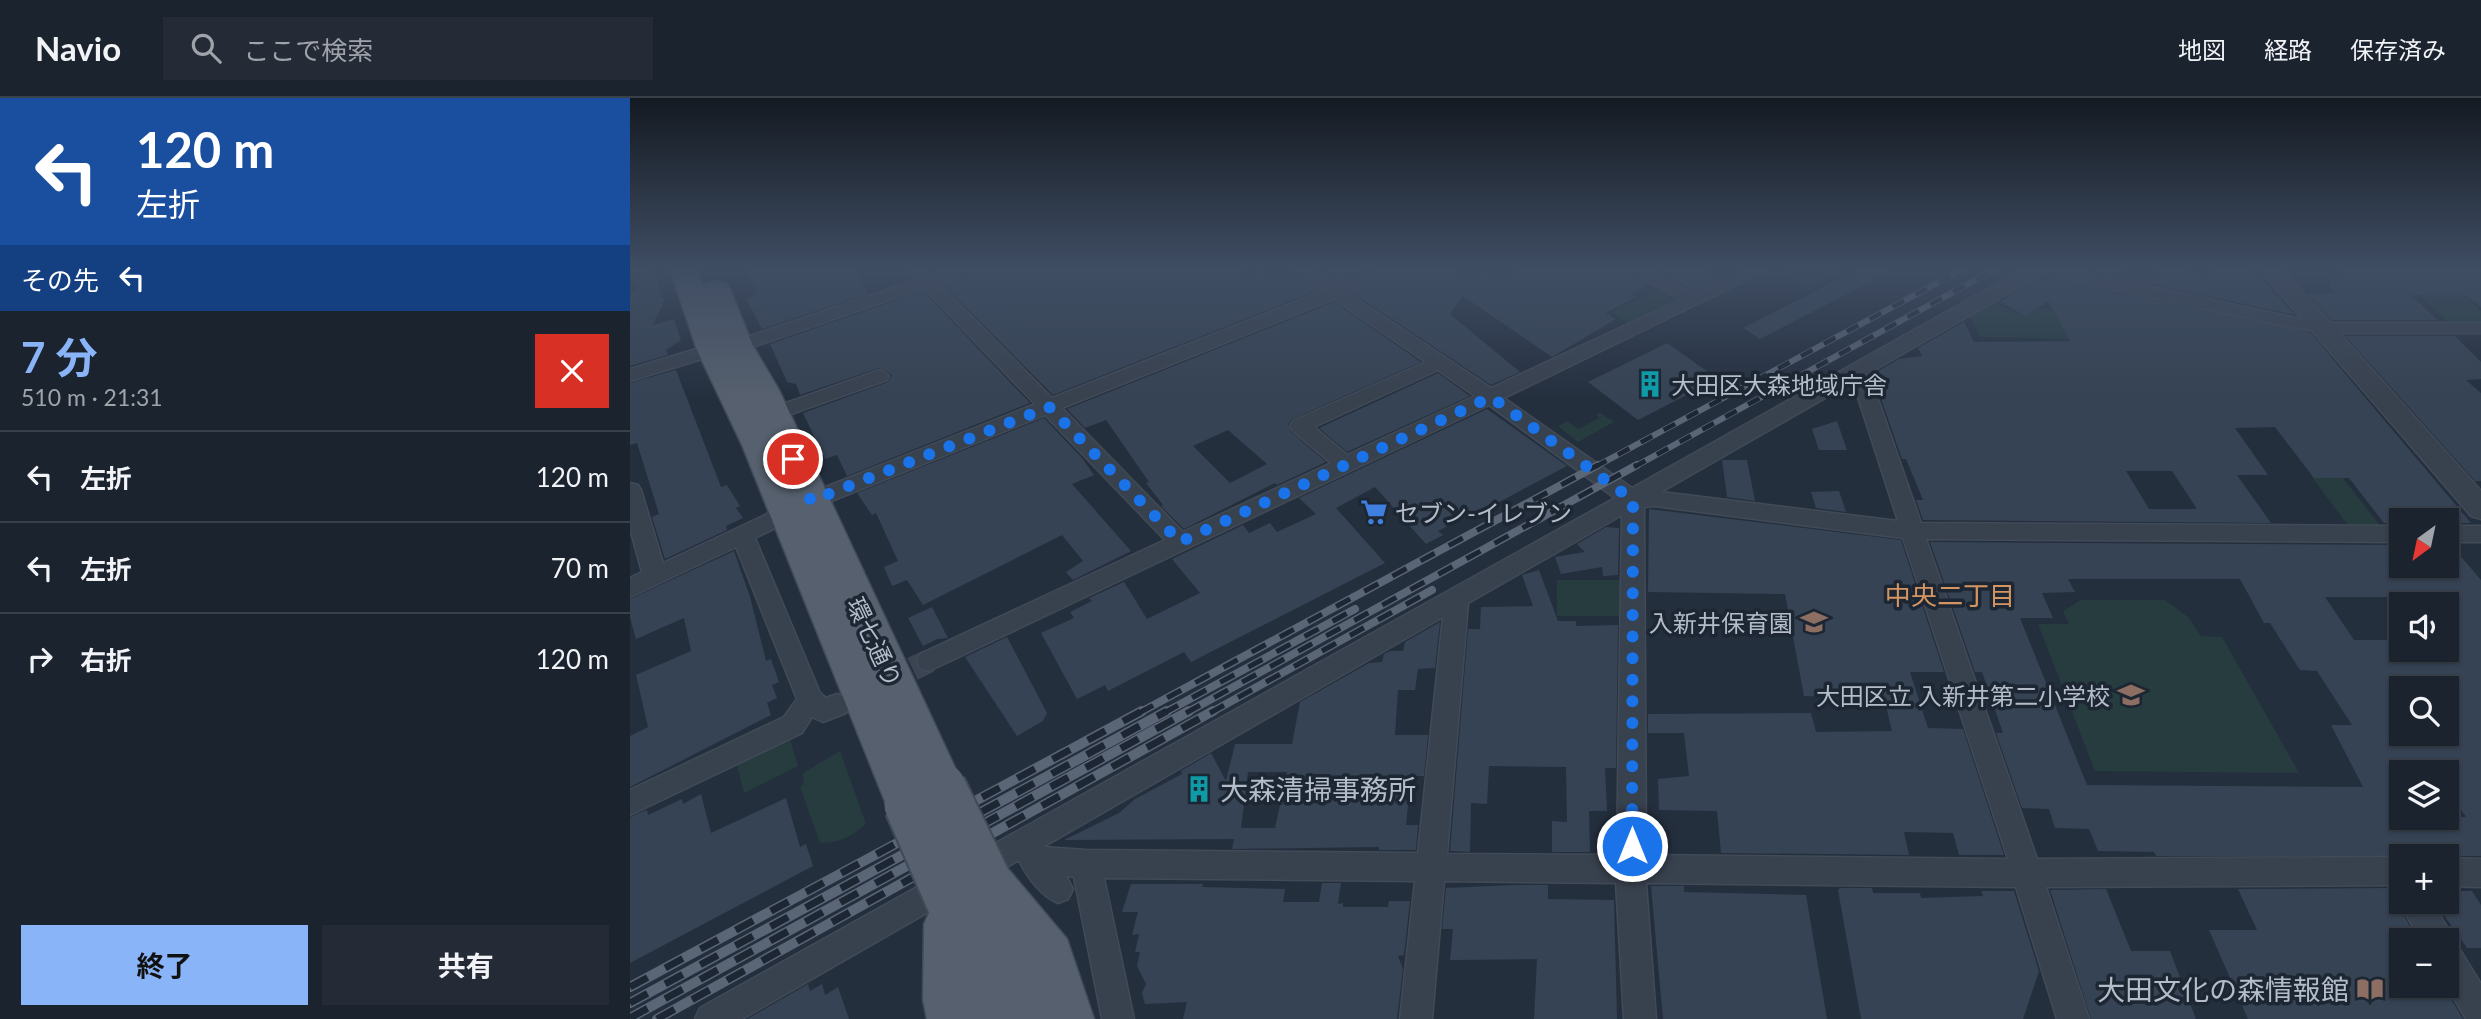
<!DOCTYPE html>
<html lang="ja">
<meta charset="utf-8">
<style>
body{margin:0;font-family:Lato,"Noto Sans JP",sans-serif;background:#242b36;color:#f1f3f6;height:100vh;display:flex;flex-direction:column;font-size:26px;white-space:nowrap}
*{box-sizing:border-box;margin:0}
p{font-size:23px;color:#a0a4aa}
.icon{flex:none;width:38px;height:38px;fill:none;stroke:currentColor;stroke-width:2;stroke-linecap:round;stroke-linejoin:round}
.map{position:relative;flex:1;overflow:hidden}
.panel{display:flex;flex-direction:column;background:#1b232e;width:630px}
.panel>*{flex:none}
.banner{background:#1a4fa0;color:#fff;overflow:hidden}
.needle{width:46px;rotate:213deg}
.buttons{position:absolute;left:1759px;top:410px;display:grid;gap:14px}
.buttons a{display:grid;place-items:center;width:70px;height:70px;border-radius:0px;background:#1b232e;box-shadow:0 2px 5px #0004,0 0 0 2px #39404a;font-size:35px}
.pin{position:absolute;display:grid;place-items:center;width:60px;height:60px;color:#fff;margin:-30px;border:4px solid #fff;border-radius:50%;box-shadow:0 2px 7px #0007}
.me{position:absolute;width:77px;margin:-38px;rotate:0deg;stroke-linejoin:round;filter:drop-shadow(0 0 5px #0008)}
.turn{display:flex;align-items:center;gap:24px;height:147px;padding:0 21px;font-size:32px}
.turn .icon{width:91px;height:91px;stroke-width:2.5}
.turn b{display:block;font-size:49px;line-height:60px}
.then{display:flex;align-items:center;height:66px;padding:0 21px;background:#0003;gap:14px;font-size:26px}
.round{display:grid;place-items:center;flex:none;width:74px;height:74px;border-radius:0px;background:#242b36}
.overview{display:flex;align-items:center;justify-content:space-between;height:119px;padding:0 21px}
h1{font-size:42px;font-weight:700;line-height:52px;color:#8ab4f8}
.cta{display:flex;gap:14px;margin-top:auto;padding:14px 21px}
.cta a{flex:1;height:80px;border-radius:0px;background:#8ab4f8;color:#111;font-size:28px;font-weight:700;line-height:80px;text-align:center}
.cta a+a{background:#242b36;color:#f1f3f6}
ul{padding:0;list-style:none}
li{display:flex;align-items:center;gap:21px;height:91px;padding:0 21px;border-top:2px solid #39404a}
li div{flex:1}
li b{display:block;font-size:26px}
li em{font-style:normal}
header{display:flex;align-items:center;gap:42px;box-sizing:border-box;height:98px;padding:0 35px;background:#1b232e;border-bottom:2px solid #39404a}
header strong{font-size:33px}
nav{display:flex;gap:38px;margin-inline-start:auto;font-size:24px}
.search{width:490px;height:63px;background:#242b36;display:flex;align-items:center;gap:18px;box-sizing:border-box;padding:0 24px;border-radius:0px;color:#a0a4aa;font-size:26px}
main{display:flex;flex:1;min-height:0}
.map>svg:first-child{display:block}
</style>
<header>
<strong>Navio</strong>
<div class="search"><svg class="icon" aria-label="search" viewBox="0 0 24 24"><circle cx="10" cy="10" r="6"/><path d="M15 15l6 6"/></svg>ここで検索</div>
<nav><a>地図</a><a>経路</a><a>保存済み</a></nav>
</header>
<main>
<section class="panel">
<div class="banner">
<div class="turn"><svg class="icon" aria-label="left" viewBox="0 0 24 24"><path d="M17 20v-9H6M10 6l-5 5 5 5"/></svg><div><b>120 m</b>左折</div></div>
<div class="then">その先<svg class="icon" aria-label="left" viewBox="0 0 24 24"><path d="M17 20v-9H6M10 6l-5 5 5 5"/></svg></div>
</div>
<div class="overview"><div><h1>7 分</h1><p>510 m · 21:31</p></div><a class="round" style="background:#d93025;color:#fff"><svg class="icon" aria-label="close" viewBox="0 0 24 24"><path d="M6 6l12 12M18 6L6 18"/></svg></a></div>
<ul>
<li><svg class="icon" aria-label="left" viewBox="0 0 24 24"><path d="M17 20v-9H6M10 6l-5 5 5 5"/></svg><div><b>左折</b></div><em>120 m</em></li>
<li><svg class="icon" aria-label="left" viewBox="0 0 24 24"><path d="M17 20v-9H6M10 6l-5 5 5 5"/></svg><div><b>左折</b></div><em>70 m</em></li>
<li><svg class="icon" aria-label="right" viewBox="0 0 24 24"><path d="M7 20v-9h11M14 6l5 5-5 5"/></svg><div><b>右折</b></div><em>120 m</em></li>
</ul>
<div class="cta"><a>終了</a><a>共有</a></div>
</section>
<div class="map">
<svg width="1851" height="921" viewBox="0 0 1851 921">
<rect width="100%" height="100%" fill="#242f3e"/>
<path fill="#263c3f" d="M 1144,171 L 1219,171 L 1178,193 Z
M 1027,192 L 1048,203 L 999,226 L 981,214 Z
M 1788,195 L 1834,197 L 1851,213 L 1851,228 L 1821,227 Z
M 1361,203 L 1387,215 L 1404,215 L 1403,210 L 1427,211 L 1445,241 L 1351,239 L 1338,217 Z
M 970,315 L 984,324 L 948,344 L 928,328 L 937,323 L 948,331 L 969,320 L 966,317 Z
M 1682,379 L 1712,379 L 1752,430 L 1719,429 Z
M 927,482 L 990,482 L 992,518 L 927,518 Z
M 1451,502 L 1535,502 L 1558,519 L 1571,538 L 1592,539 L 1669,675 L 1465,673 L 1408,526 L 1439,526 L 1433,513 Z
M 159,638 L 168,668 L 114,695 L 106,664 Z
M 210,653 L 236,726 C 221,739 209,745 190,745 L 170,689 L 174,686 L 173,675 Z"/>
<path fill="#364354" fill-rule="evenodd" d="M 0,171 L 23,171 L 28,181 L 30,198 L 35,201 L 23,227 L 44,221 L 51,242 L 36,252 L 38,257 L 0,268 L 0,194 L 7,192 Z
M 116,171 L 227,171 L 237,196 L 132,231 L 117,202 L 127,195 Z
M 345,171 L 616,171 L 617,178 L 634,172 L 645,182 L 663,175 L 688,192 L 423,297 L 314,187 L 342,177 Z
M 699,171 L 740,171 L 707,185 L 692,174 Z
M 774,171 L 823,171 L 838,181 L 852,172 L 867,181 L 888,171 L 994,171 L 1017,186 L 1000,196 L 1006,199 L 976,215 L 986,221 L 922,259 L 833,198 L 820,216 L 890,274 L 861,287 L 723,195 Z
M 1024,171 L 1075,171 L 1090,181 L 1064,193 Z
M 1229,171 L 1265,171 L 1130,241 L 1113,230 Z
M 1453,171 L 1486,171 L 1524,179 L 1524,171 L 1551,171 L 1578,176 L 1580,171 L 1620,171 L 1624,173 L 1665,217 Z
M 1851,171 L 1851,209 L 1836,197 L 1781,197 L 1808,222 L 1701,222 L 1677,195 L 1706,195 L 1699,188 L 1709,172 Z
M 1410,180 L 1680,234 L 1841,425 L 1816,425 L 1816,422 L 1771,422 L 1771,425 L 1754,425 L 1719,380 L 1684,380 L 1645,329 L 1605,330 L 1638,377 L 1607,377 L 1641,425 L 1293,422 L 1286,402 L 1293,402 L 1276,361 L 1272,361 L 1244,281 L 1248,281 L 1245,275 L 1269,261 L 1292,258 L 1288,250 L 1334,224 L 1344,244 L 1440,243 L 1418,203 L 1396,218 L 1370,204 ZM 1496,373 L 1542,373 L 1567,411 L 1519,411 Z
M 293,193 L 400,305 L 217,378 L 207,357 L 195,361 L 173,315 L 258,284 L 262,277 L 249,270 L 170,297 L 166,286 L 157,284 L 140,246 Z
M 704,204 L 791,264 L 661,322 L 658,327 L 661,334 L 696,364 L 647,387 L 645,385 L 554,431 L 531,408 L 533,407 L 516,385 L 519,384 L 476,322 L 455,330 L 437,311 ZM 598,332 L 637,366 L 600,385 L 563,348 Z
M 1715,238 L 1825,238 L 1851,264 L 1851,281 L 1836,282 L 1851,295 L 1851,383 L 1845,383 Z
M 1037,245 L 1088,281 L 1008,322 L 958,284 Z
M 46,272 L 91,389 L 97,387 L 110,408 L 106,410 L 113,420 L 96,428 L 97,432 L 35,461 L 22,419 L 29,416 L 7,345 L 0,347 L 0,285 Z
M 808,275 L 840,298 L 717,354 L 689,330 Z
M 857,311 L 937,368 L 843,418 L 841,416 L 808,433 L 813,437 L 796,446 L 745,389 L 706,410 L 755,465 L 561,564 L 554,554 L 478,593 L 475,587 L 447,601 L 411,535 L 444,520 L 440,514 L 462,503 L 459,500 L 494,484 L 517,521 L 570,495 L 542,461 L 613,427 L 619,435 L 640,425 L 647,434 L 686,416 L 669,400 Z
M 414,320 L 452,360 L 464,377 L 442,386 L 501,453 L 443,482 L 436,474 L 453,463 L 432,437 L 293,507 L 277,482 L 262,488 L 254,469 L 268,463 L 246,415 L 242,417 L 227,395 Z
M 1207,323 L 1217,352 L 1189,352 L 1182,331 Z
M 1092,362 L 1117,362 L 1125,403 L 1097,399 Z
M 1209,393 L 1216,414 L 1186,410 L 1181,394 Z
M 1019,411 L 1271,442 L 1314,574 L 1280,574 L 1298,630 L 1333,631 L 1374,757 L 1329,757 L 1323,735 L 1274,734 L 1279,757 L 1091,755 L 1087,713 L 1029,712 L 1028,681 L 1059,678 L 1054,635 L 1018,635 L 1018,616 L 1181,615 L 1186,634 L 1262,633 L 1254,600 L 1174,598 L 1155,496 L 1018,494 Z
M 976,429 L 989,430 L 988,477 L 973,478 L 972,469 L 931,476 L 925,459 L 955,454 L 947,446 Z
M 1300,444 L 1771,447 L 1771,470 L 1816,470 L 1816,447 L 1821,447 L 1851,482 L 1851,758 L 1526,758 L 1524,754 L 1468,753 L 1459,731 L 1425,730 L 1419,711 L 1392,710 L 1366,635 L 1373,635 L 1352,574 L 1345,574 ZM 1438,481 L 1610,481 L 1634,525 L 1640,525 L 1670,572 L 1687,573 L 1722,627 L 1701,627 L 1733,689 L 1457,687 L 1390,520 L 1423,520 L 1412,495 L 1445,494 ZM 1695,499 L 1774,499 L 1780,506 L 1816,506 L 1816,551 L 1771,551 L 1771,542 L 1724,542 ZM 1771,590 L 1816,590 L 1816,635 L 1771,635 ZM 1771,669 L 1816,674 L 1816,691 L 1836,719 L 1771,719 Z
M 104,453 L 120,499 L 136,563 L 141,561 L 149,584 L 142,587 L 147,600 L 137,605 L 141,617 L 0,689 L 0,638 L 18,629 L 6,577 L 61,553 L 54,520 L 6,541 L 0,519 L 0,501 Z
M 909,472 L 928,523 L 946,523 L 946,528 L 988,527 L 986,670 L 975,670 L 977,713 L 959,713 L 960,754 L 922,754 L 922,723 L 937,724 L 936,669 L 859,668 L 857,706 L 841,705 L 840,754 L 820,753 L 838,531 L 850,531 L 851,509 L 903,508 L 892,477 Z
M 302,509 L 318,540 L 307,541 L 293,548 L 278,520 Z
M 810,524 L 805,570 L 788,571 L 785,592 L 768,592 L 765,637 L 798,637 L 794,678 L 781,678 L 776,727 L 788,727 L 786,752 L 749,752 L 749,749 L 602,751 L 604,741 L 434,742 L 489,715 L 505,701 L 552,676 L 551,673 L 581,655 L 596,683 L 605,646 L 662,646 L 670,604 L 739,565 L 752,564 L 754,556 L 760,553 L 773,553 L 775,544 ZM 618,674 L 657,674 L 645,730 L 611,730 Z
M 377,539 L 417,615 L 413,623 L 387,638 L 335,559 Z
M 71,696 L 81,735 L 156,700 L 170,749 L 176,746 L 183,768 L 0,865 L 0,719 L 17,712 L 18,717 L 52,701 L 53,706 Z
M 692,785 L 711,785 L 708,806 L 713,805 L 713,809 L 758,809 L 759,803 L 780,803 L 774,857 L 768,858 L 773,871 L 767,921 L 553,921 L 557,904 L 515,906 L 512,895 L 516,886 L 507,868 L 510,854 L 505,854 L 509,836 L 502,837 L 508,814 L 492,814 L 501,786 L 573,786 L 572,789 L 655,791 L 653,804 L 689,804 Z
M 883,787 L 918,787 L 918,801 L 984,802 L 987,921 L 904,921 L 907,861 L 820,862 L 823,831 L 812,831 L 816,790 Z
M 1021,788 L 1054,788 L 1054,794 L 1176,797 L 1197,921 L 1033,921 Z
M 1210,790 L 1242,790 L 1243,795 L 1290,795 L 1291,800 L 1353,798 L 1351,793 L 1384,793 L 1409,873 L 1393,921 L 1231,921 L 1208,792 Z
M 1763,790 L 1768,799 L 1767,804 L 1787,842 L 1771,842 L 1771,887 L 1813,887 L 1833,921 L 1618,921 L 1579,832 L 1627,832 L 1608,791 Z
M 1476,791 L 1501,853 L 1540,853 L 1566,921 L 1461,921 L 1420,792 Z
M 1816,793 L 1842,793 L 1851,807 L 1851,850 L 1837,850 L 1804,803 L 1816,803 Z
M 178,886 L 180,893 L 192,886 L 195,897 L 208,889 L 219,921 L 117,921 Z"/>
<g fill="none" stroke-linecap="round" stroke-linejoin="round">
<path stroke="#3a4453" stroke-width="24" stroke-dasharray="24 11" stroke-linecap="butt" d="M 251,586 L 299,563"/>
<defs>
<path id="minor" d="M 277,171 L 295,171 L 300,177 L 318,171 L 343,171 L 341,175 L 309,186 L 422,300 L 693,193 L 663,171 L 683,171 L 707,188 L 748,171 L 772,171 L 718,195 L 861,290 L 1050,202 L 997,171 L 1018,171 L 1064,196 L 1117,171 L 1139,171 L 874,300 L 1002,390 L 1393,171 L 1439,171 L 1666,220 L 1705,225 L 1851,225 L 1851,235 L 1705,235 L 1666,230 L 1410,177 L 1239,275 L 1291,425 L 1771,428 L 1771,444 L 1296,441 L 1407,761 L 1771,759 L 1771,787 L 1416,789 L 1459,921 L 1427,921 L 1386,789 L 1016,785 L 1026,921 L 994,921 L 986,785 L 814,783 L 802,921 L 770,921 L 785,783 L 474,780 L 504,921 L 472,921 L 444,779 L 436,778 L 443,791 L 438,801 L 428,805 C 411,798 397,779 389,762 L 112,921 L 65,921 L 70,910 L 985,400 L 859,307 L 299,573 L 290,570 L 287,563 L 290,556 L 535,442 L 415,317 L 189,408 L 181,410 L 173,408 L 170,403 L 173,398 L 405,306 L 294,190 L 114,252 L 85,257 L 0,283 L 0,271 L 76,248 L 105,243 L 286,182 ZM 704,201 L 796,264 L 663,323 L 660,328 L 663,333 L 701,365 L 553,434 L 432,310 ZM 808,272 L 845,298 L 717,357 L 684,329 ZM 1223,284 L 1268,423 L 1031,394 ZM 1024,408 L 1273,440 L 1378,761 L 1016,757 L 1014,409 ZM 992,417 L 987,757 L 817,756 L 838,505 ZM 813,519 L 788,755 L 456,752 L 413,749 Z
M 250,272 L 259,278 L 257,282 L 150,320 L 136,320 L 133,316 L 136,312 Z
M 0,385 L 8,387 L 11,392 L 33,465 L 148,411 L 156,408 L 164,411 L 167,416 L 164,421 L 125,440 L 190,595 L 196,600 L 207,596 L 216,599 L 220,607 L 216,615 L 193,624 L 182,619 L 172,635 L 0,717 L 0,692 L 154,619 L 167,601 L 106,449 L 0,499 L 0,480 L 12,474 L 0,430 Z
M 1816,428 L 1851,428 L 1851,444 L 1816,444 Z
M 1816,760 L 1851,761 L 1851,789 L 1816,788 Z
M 1771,798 L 1771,803 L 1801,803 L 1818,831 L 1821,845 L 1827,847 L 1851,886 L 1851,921 L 1836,921 L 1816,887 L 1816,842 L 1790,842 L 1769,803 Z"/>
<path id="tertiary" d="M 1629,171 L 1652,171 L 1851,393 L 1851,421 L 1841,418 Z"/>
<path id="primary" d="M 40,171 L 67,171 L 73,189 L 76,185 L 86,183 L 96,185 L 100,191 L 123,248 L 149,292 L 334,689 L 328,703 L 312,709 L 299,704 L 294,721 L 278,727 L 262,721 L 112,347 L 67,252 Z
M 357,759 L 374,766 L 437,841 L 464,921 L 297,921 L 293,902 L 294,826 L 299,815 L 296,804 L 303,788 L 320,781 L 335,787 L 333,782 L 340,766 Z"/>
</defs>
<use href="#minor" stroke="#414a57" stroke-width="3"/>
<use href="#tertiary" stroke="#414a57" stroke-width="3"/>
<use href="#primary" stroke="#414a57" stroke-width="3"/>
<use href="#minor" fill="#38414e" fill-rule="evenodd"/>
<use href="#tertiary" fill="#38414e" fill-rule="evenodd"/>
<use href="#primary" fill="#56606e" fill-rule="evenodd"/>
<defs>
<path id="rail-far2" d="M 965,369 L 1333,171
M 1004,369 L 1365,171"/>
<path id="rail-far1" d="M 509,615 L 968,367
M 534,615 L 725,511
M 556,615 L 1007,367
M 580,615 L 802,492"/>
<path id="rail" d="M 0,889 L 512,613
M 0,905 L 537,613
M 0,920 L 559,613
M 27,921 L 583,613"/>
</defs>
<use href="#rail-far2" stroke="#5a6575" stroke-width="6"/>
<use href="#rail-far1" stroke="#5a6575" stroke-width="8"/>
<use href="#rail" stroke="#5a6575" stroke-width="10"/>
<use href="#rail-far2" stroke="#1d2633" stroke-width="4.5" stroke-dasharray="13" stroke-linecap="butt"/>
<use href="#rail-far1" stroke="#1d2633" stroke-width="5" stroke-dasharray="16" stroke-linecap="butt"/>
<use href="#rail" stroke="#1d2633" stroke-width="7" stroke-dasharray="20" stroke-linecap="butt"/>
<defs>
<path id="primary-bridge" d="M 312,689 L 357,782
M 278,707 L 320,804"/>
</defs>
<use href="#primary-bridge" stroke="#414a57" stroke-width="51" stroke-linecap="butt"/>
<use href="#primary-bridge" stroke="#56606e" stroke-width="47"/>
</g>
<linearGradient id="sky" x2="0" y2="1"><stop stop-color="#141a22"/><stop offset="0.57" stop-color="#3f4d63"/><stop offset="1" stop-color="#3f4d63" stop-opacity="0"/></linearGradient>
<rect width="1851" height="300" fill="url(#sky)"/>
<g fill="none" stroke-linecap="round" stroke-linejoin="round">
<path stroke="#1a73e8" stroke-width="12" stroke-dasharray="0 21.6" d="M 163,361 L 181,403 L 419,309 L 550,444 L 861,299 L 1003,402 L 1002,748"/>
</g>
<defs>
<symbol id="building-bare" viewBox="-9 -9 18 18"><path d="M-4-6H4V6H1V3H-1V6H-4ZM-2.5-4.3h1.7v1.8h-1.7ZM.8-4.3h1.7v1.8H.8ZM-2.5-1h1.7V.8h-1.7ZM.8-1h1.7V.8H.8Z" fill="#0f9aa8" stroke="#1d2633" stroke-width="2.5" paint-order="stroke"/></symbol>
<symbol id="supermarket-bare" viewBox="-9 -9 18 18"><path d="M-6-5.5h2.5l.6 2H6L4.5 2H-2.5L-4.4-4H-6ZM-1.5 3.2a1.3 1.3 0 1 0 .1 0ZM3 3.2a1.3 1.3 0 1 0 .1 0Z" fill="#3f7fe0" stroke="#1d2633" stroke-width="2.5" paint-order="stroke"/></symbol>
<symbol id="school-bare" viewBox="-9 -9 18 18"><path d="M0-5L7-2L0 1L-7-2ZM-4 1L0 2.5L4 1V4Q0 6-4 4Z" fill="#8d6e63" stroke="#1d2633" stroke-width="2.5" paint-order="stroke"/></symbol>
<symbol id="library-bare" viewBox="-9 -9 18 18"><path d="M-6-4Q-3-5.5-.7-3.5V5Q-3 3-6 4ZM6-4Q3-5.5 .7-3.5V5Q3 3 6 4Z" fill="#8d6e63" stroke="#1d2633" stroke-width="2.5" paint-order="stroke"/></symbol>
</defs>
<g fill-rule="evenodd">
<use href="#building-bare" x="1001" y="267" width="38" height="38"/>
<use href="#supermarket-bare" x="725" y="395" width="38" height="38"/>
<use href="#school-bare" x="1165" y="505" width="38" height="38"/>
<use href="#school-bare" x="1482" y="578" width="38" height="38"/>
<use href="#building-bare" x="550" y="672" width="38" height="38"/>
<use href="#library-bare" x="1721" y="872" width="38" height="38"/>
</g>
<g text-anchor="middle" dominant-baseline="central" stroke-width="7" stroke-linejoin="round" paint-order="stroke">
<g font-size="24" fill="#b4bcc9" stroke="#1d2633" text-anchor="start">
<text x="1041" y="286">大田区大森地域庁舎</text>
<text x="765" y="414">セブン-イレブン</text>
<text x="1163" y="524" text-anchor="end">入新井保育園</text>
<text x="1480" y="597" text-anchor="end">大田区立 入新井第二小学校</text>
</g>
<g font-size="24" fill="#b4bcc9" stroke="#1d2633">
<text transform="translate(245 544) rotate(65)">環七通り</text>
</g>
<g font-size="26" fill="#d59563" stroke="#1d2633">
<text x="1320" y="497">中央二丁目</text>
</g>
<g font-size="28" fill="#b4bcc9" stroke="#1d2633" text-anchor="start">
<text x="590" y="691">大森清掃事務所</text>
<text x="1719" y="891" text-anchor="end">大田文化の森情報館</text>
</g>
</g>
</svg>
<div class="buttons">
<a><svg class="needle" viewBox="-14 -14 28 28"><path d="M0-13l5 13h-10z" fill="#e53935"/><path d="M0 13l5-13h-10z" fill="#a0a4aa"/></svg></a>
<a><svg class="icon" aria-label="sound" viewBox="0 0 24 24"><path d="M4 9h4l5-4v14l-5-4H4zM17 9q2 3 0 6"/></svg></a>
<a><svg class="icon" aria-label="search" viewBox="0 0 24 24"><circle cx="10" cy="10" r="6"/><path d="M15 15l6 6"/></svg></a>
<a><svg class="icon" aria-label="layers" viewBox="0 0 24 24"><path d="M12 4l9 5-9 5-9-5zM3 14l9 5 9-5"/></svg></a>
<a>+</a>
<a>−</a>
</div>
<div class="pin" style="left:163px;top:361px;background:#d93025"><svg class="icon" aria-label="arrive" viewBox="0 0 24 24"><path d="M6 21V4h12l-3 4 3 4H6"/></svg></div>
<svg class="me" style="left:1002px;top:748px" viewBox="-20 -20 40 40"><circle r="17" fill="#1a73e8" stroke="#fff" stroke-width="3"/><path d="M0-11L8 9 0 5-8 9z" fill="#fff"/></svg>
</div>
</main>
